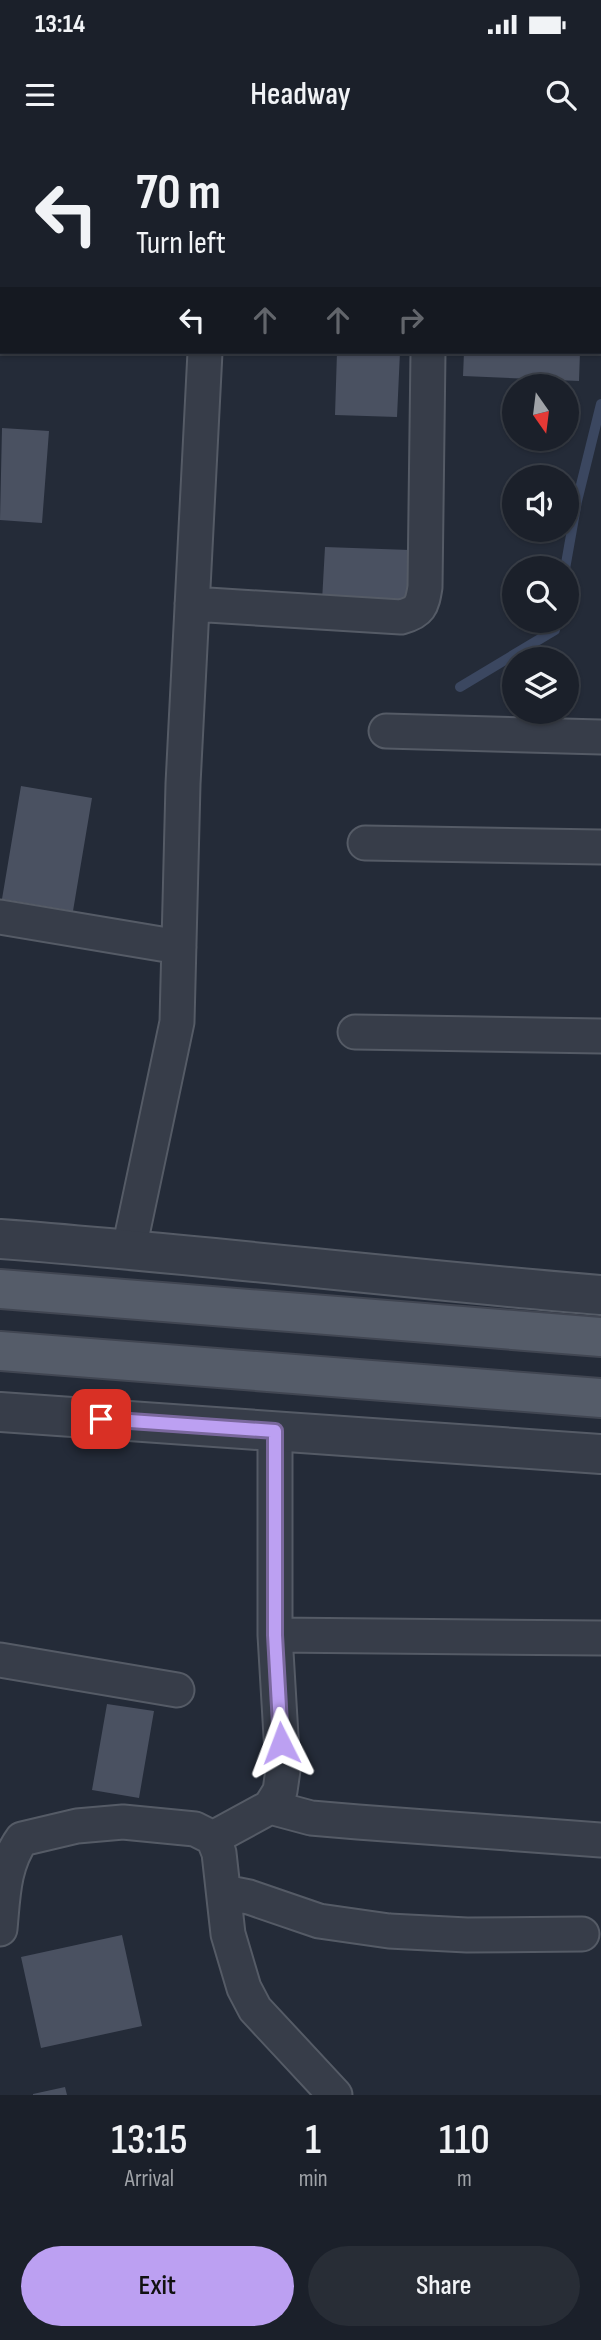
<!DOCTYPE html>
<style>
body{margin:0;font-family:"Sofia Sans Condensed",sans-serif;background:#282d36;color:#f1f3f6;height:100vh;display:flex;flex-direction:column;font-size:26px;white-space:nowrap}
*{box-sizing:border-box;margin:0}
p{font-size:23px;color:#a0a3a8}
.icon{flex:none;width:38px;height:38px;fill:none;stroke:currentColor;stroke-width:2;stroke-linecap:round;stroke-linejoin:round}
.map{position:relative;height:1955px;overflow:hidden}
.side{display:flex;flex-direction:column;background:#1b202a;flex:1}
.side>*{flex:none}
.top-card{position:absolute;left:0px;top:0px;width:602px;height:214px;box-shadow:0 2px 5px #0004,0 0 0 2px #393e47;background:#1b202a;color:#f1f3f6;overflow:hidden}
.needle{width:46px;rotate:166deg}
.controls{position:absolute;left:502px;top:234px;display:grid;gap:14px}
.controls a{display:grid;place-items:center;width:77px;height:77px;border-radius:50%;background:#1b202a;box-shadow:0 2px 5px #0004,0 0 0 2px #393e47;font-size:35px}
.pin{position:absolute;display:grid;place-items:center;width:60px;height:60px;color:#fff;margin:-30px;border-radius:14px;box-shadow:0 4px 10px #0006}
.me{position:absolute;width:77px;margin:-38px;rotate:357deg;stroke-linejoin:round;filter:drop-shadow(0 0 5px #0008)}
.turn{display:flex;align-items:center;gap:24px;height:147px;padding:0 21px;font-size:32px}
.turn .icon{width:91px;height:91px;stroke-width:2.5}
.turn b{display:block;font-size:49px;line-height:60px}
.lanes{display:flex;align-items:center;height:66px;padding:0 21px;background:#0003;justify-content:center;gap:35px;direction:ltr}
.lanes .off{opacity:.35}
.eta{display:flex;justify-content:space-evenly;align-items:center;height:119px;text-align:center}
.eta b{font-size:42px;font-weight:600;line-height:49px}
.action{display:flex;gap:14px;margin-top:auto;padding:14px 21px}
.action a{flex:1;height:80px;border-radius:42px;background:#bca0f2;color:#111;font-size:28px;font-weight:600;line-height:80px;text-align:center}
.action a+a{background:#282d36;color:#f1f3f6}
.status{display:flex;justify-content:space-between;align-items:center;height:49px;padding:0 35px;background:#1b202a;direction:ltr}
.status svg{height:19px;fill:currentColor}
header{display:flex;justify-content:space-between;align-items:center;height:91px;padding:0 21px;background:#1b202a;font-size:32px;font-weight:600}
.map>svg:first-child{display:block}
</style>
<div class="status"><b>13:14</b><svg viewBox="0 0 49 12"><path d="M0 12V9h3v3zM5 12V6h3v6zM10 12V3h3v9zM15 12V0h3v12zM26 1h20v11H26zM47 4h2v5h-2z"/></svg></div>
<header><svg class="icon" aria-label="menu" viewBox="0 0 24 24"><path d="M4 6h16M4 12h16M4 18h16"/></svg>Headway<svg class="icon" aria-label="search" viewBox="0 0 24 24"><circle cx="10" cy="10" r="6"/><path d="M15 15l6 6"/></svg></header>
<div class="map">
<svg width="601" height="1955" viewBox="0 0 601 1955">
<rect width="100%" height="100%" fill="#242b38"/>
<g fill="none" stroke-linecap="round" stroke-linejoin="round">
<path stroke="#3b4760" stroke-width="10" d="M 565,429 L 577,361 L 601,264
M 460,547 L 555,490 L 556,481"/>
</g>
<path fill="#4a5161" d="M 337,212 L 400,212 L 397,277 L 335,275 Z
M 464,212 L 580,212 L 579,241 L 463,236 Z
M 2,288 L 49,291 L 42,383 L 0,380 Z
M 325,407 L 410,410 L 408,464 L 322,461 Z
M 21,646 L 92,658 L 73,771 L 2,759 Z
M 107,1564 L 154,1571 L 139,1658 L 92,1650 Z
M 122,1795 L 142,1886 L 41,1908 L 21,1817 Z
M 65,1947 L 67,1955 L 33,1955 L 33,1954 Z"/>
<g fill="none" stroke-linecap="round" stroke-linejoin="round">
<defs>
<path id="minor" d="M 16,2 L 17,0
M 215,2 L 215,0
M 430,2 L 430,0
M 0,58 L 2,46
M 192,464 L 401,477 C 420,472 422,466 425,447 L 428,212
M 386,591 L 601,597
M 365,703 L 601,707
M 0,777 L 179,807
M 355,892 L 601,896
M 129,1109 L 177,882 L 183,644 L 205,212
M 275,1495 L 601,1498
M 0,1520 L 177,1550
M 270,1667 L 311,1678 L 358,1682 L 601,1700
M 213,1698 L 270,1667 L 280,1651 L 283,1630 L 275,1495 L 275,1291
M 224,1752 L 249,1757 L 319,1781 L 389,1791 L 467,1795 L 582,1794
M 0,1789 C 3,1758 3,1725 22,1699 L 77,1686 L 123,1682 L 195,1689 L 213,1698 L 219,1713 L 228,1794 L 244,1848 L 255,1869 L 335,1955"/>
<path id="tertiary" d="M 0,1099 C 201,1114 400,1139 601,1155
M 0,1272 L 601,1314"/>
<path id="primary" d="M 0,1149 L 601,1197
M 0,1211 L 601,1258"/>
</defs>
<use href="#minor" stroke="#555b66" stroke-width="37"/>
<use href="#tertiary" stroke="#555b66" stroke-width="42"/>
<use href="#primary" stroke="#414652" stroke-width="42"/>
<use href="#minor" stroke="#373d49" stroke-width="33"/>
<use href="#tertiary" stroke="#373d49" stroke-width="38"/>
<use href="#primary" stroke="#555c69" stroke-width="38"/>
</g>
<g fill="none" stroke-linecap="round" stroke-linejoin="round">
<defs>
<path id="route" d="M 101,1279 L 275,1291 L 275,1495 L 281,1603"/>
</defs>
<use href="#route" stroke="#7a689d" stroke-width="18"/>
<use href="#route" stroke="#bca0f2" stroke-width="12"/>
</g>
</svg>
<div class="controls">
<a><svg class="needle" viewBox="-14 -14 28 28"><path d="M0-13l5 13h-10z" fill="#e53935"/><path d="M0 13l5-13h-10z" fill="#a0a3a8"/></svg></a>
<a><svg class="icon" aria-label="sound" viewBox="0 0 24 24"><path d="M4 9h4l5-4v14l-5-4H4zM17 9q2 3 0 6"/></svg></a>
<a><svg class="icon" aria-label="search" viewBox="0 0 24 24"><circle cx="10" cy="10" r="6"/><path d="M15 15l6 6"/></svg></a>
<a><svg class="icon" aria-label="layers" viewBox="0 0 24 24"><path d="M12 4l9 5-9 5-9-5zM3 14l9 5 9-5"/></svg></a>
</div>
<div class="pin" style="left:101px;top:1279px;background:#d93025"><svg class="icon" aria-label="arrive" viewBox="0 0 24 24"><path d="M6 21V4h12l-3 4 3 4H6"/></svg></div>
<svg class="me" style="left:281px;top:1603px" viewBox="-20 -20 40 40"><path d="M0-17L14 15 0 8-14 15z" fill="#bca0f2" stroke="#fff" stroke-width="4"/></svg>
<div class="top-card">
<div class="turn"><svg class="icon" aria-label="left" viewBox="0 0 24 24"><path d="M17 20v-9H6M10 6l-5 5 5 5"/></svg><div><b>70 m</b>Turn left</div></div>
<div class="lanes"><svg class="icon" aria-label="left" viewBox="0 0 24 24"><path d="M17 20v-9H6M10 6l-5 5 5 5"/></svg><svg class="icon off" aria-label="ahead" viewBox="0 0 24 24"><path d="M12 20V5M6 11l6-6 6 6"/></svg><svg class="icon off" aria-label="ahead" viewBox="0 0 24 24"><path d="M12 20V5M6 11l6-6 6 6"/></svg><svg class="icon off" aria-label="right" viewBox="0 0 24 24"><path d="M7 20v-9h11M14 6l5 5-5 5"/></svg></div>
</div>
</div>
<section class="side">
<div class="eta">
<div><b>13:15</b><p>Arrival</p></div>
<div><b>1</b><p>min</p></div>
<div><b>110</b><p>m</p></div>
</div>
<div class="action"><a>Exit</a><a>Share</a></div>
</section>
